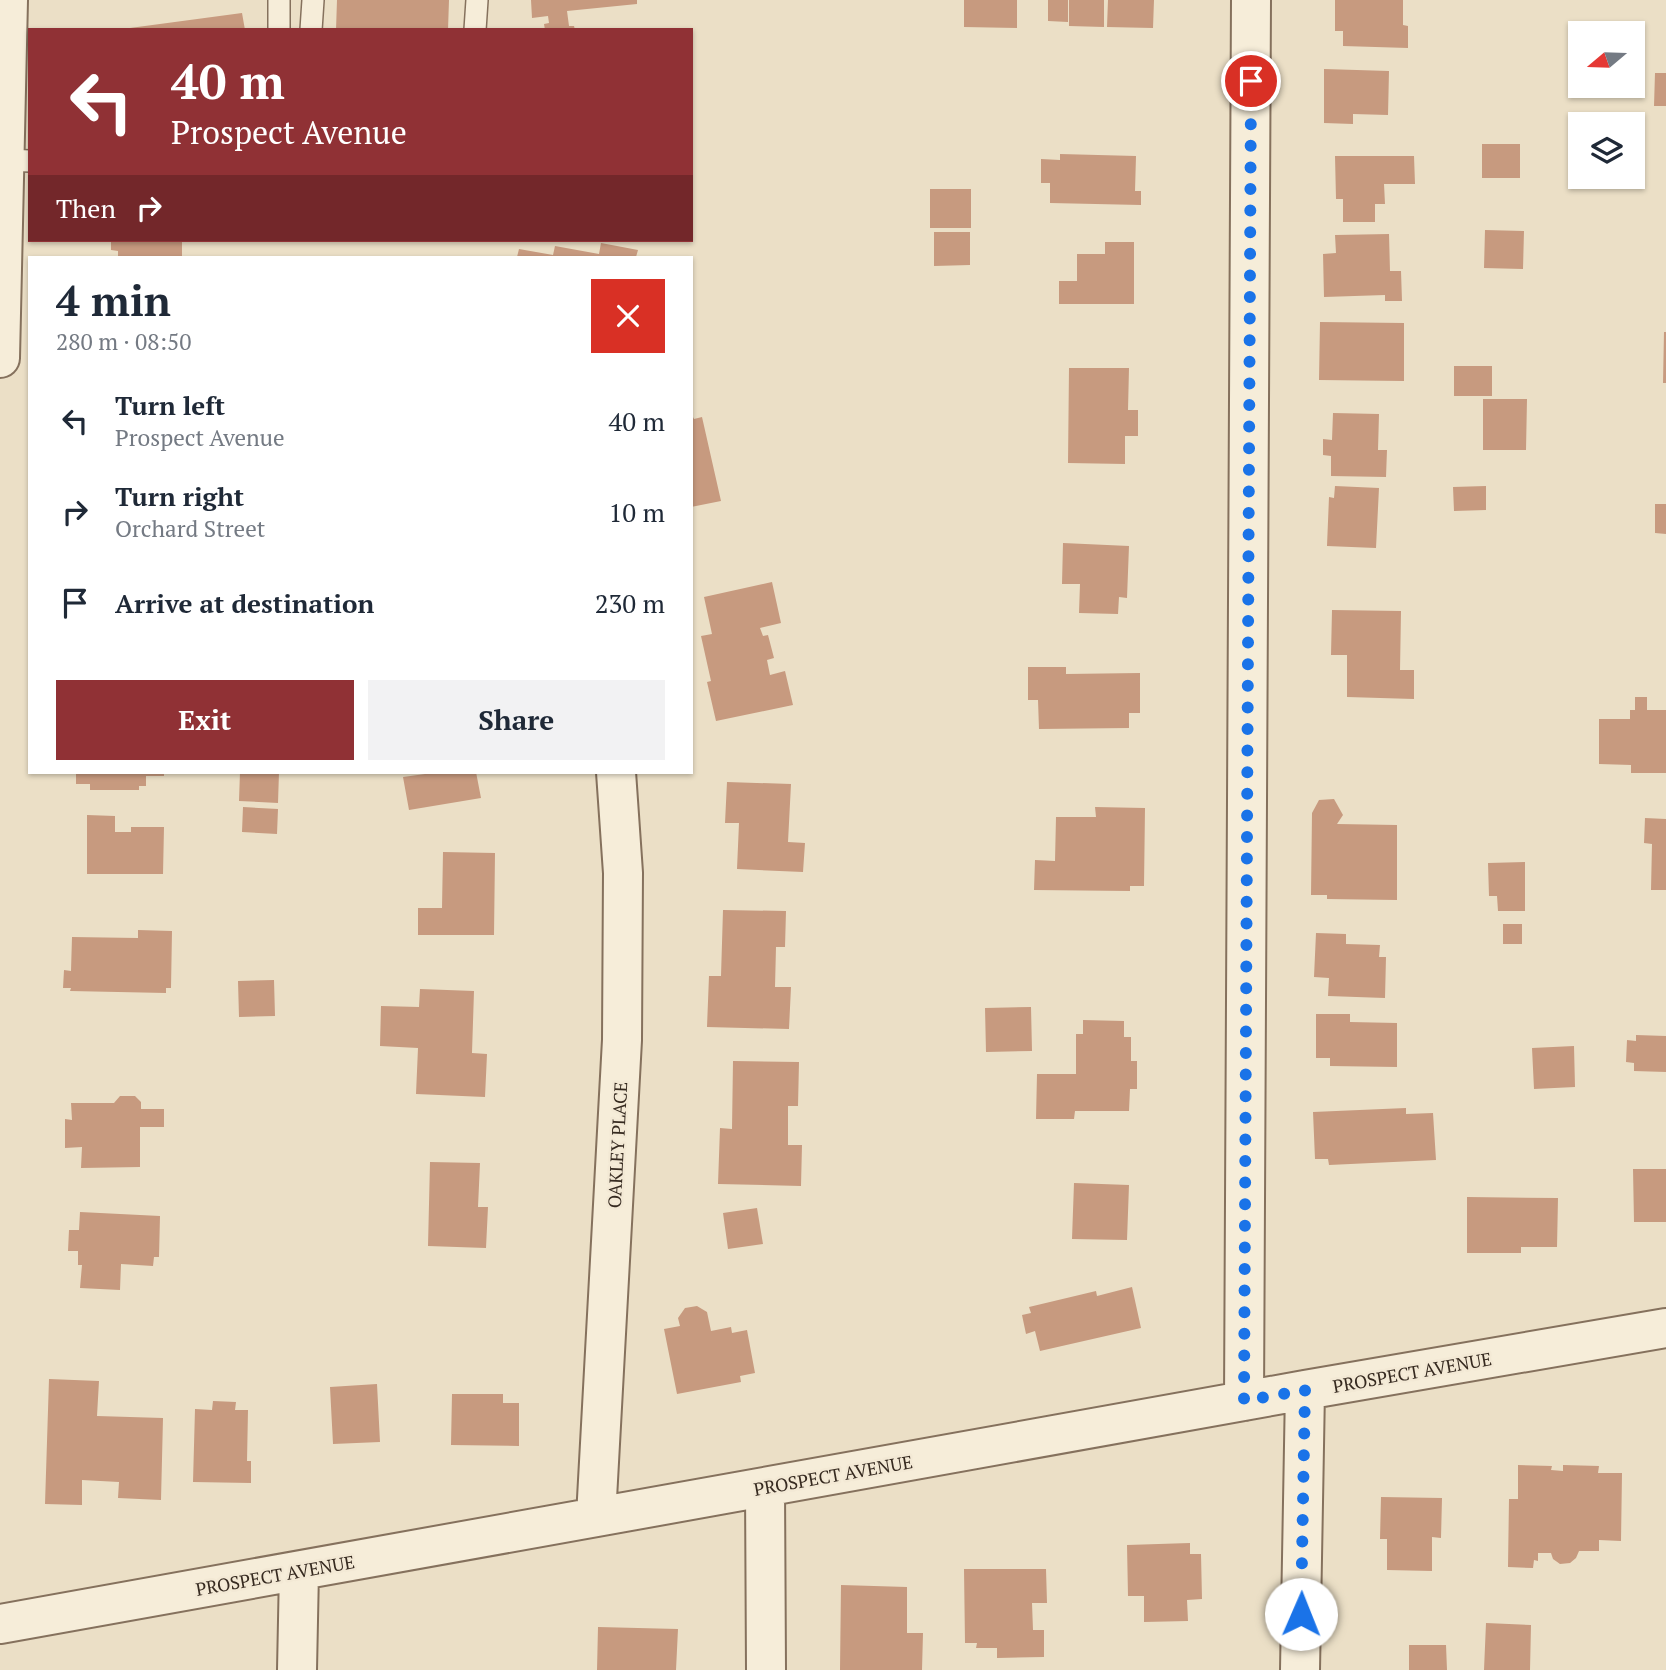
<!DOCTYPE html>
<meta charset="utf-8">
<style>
body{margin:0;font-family:"PT Serif",serif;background:#f2f2f3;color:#1f2937;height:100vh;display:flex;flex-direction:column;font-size:26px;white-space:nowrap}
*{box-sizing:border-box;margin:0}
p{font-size:23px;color:#747a83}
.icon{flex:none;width:38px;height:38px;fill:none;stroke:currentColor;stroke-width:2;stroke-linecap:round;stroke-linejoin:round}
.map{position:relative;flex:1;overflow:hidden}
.drawer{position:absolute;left:28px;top:256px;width:665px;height:518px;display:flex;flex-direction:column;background:#fff;border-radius:0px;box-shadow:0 2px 5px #0004}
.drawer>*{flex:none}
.banner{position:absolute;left:28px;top:28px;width:665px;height:214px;border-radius:0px;box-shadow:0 2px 5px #0004;background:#903135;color:#fff;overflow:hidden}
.needle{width:46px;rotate:251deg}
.controls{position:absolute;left:1568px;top:21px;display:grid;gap:14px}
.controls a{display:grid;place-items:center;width:77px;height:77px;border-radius:0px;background:#fff;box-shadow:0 2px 5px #0004;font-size:35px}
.pin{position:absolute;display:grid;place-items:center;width:60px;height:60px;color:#fff;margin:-30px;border:4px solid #fff;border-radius:50%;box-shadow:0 2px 7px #0007}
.me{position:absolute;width:77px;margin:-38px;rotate:1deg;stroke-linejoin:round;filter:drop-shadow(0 0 5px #0008)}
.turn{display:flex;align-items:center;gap:24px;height:147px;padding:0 28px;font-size:32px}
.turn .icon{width:91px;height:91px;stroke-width:2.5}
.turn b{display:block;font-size:49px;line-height:60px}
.then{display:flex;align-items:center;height:66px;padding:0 28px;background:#0003;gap:14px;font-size:26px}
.round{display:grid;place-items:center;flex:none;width:74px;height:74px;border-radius:0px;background:#f2f2f3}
.summary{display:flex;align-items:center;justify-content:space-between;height:119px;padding:0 28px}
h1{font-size:42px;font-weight:800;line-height:52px}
.button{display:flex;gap:14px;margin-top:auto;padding:14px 28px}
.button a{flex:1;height:80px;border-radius:0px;background:#903135;color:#fff;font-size:28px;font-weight:800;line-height:80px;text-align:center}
.button a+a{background:#f2f2f3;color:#1f2937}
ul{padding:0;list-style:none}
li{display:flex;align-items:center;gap:21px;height:91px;padding:0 28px}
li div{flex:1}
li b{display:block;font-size:26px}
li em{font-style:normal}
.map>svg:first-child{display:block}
</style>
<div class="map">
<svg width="1666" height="1670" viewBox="0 0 1666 1670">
<rect width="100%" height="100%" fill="#ebdfc6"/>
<path fill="#c79a7f" d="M 337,0 L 449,0 L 448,30 L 336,30 Z
M 531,0 L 637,0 L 637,4 L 567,11 L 569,26 L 574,26 L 575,30 L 545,30 L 544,24 L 549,23 L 548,16 L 532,18 Z
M 964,0 L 1017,0 L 1017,28 L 964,27 Z
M 1048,0 L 1068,0 L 1068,22 L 1048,21 Z
M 1069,0 L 1104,0 L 1104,27 L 1069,26 Z
M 1108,0 L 1154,0 L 1153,28 L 1107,27 Z
M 1335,0 L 1403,0 L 1403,25 L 1408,26 L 1408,48 L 1343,46 L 1343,31 L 1335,31 Z
M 242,13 L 245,30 L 130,30 L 130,28 Z
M 1324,69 L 1389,71 L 1388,115 L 1353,114 L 1353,124 L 1324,123 Z
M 1655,73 L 1666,73 L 1666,106 L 1654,106 Z
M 1482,144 L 1520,144 L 1520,178 L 1482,178 Z
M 1060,154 L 1136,156 L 1135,191 L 1141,191 L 1141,205 L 1050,203 L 1050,183 L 1041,183 L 1041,159 L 1060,160 Z
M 1335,156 L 1414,156 L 1415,184 L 1384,184 L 1385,204 L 1375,204 L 1375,222 L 1343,222 L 1343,199 L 1336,199 Z
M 930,189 L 971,189 L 971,228 L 930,228 Z
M 1485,230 L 1524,231 L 1523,269 L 1484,268 Z
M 934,232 L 970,232 L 970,265 L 934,266 Z
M 1389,234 L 1390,271 L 1401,271 L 1402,301 L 1385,301 L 1385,295 L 1324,297 L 1323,254 L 1336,253 L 1335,235 Z
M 111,240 L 182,240 L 182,257 L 118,257 L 118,251 L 111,250 Z
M 1105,242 L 1134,242 L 1134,304 L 1059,304 L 1059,281 L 1077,281 L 1077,254 L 1105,254 Z
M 601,243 L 638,250 L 636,257 L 517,257 L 519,249 L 553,255 L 555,246 L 599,254 Z
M 1320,322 L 1404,323 L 1404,381 L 1319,380 Z
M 1664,332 L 1666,332 L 1666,383 L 1663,383 Z
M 1454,366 L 1492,366 L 1492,396 L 1454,396 Z
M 1069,368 L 1129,368 L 1128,410 L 1138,410 L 1138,436 L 1125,436 L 1125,464 L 1068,463 Z
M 1483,399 L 1527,399 L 1526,450 L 1483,450 Z
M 691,413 L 694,419 L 702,417 L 721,501 L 691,507 Z
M 1333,413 L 1379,414 L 1378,450 L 1387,450 L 1386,477 L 1331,476 L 1331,456 L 1323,455 L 1323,439 L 1332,440 Z
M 1335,486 L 1379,488 L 1376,548 L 1327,546 L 1329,497 L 1334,498 Z
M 1486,486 L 1486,510 L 1454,511 L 1453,487 Z
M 1655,504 L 1666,504 L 1666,534 L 1655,533 Z
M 1063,543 L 1129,546 L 1127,598 L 1119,597 L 1118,614 L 1079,613 L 1080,584 L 1062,584 Z
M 772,582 L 781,623 L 760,628 L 763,636 L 768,635 L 774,658 L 767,660 L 770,675 L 785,671 L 793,705 L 716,721 L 707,682 L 711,681 L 701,636 L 712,634 L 704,597 Z
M 1332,610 L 1401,611 L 1400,670 L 1414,670 L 1414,699 L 1347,697 L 1347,655 L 1331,655 Z
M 1028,667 L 1066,667 L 1066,674 L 1140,673 L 1140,713 L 1129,713 L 1129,728 L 1039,729 L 1038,700 L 1028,700 Z
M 1635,697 L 1647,697 L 1647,710 L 1666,710 L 1666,773 L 1631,773 L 1631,765 L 1599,764 L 1599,719 L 1630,719 L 1630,710 L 1635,710 Z
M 76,772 L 164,772 L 164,776 L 146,776 L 146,786 L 139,786 L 139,790 L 90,790 L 90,784 L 76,784 Z
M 240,772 L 279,772 L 278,803 L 239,801 Z
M 424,772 L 476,772 L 481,798 L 409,810 L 403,777 L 425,774 Z
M 727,782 L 791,784 L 788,842 L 805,843 L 803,872 L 737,869 L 739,823 L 725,823 Z
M 1334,799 L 1343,815 L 1337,824 L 1397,825 L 1397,900 L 1327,899 L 1327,895 L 1311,895 L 1312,813 L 1319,800 Z
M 243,807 L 278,809 L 277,834 L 242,832 Z
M 1095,807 L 1145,808 L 1144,886 L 1130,886 L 1130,891 L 1034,890 L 1035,860 L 1055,861 L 1056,817 L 1096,817 Z
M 87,815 L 115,816 L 115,832 L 131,832 L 131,827 L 164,827 L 163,874 L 87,874 Z
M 1645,818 L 1666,819 L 1666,890 L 1651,890 L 1652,844 L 1644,843 Z
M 443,852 L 495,853 L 494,935 L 418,935 L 418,908 L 442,908 Z
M 1525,862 L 1525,911 L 1498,911 L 1497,896 L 1489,896 L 1488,863 Z
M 723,910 L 786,911 L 785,947 L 776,947 L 775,987 L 791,987 L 789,1029 L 707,1027 L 709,976 L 721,976 Z
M 1503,924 L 1522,924 L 1522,944 L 1503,944 Z
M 138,930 L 172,931 L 171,988 L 166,988 L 166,993 L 70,991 L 71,988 L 63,988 L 64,970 L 71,971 L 72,937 L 138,938 Z
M 1316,933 L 1346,934 L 1346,944 L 1380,945 L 1379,957 L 1386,957 L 1385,998 L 1328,996 L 1329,978 L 1314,977 Z
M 274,980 L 275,1016 L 239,1017 L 238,981 Z
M 420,989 L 474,991 L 472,1053 L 487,1054 L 485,1097 L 416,1094 L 418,1048 L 380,1046 L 381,1006 L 419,1007 Z
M 1031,1007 L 1032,1051 L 986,1052 L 985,1008 Z
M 1316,1014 L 1350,1014 L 1350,1022 L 1397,1023 L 1397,1067 L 1330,1066 L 1330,1058 L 1316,1058 Z
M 1083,1020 L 1124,1021 L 1124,1037 L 1131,1037 L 1131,1061 L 1137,1061 L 1137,1089 L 1130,1089 L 1129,1111 L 1075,1111 L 1074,1119 L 1036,1119 L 1037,1074 L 1076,1074 L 1076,1034 L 1083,1034 Z
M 1636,1035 L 1666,1036 L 1666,1072 L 1634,1071 L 1634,1063 L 1626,1062 L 1627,1040 L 1636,1041 Z
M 1574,1046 L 1575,1087 L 1534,1089 L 1532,1048 Z
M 733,1061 L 799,1062 L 798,1106 L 788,1106 L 788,1145 L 802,1145 L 801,1186 L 718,1184 L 720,1128 L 732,1129 Z
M 120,1096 L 135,1096 L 141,1102 L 141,1109 L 164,1109 L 164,1127 L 140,1127 L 140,1167 L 81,1168 L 82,1147 L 65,1148 L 65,1119 L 72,1120 L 71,1103 L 114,1103 Z
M 1406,1108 L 1406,1114 L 1433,1113 L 1436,1160 L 1329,1165 L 1328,1159 L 1315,1159 L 1313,1112 Z
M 430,1162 L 480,1163 L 478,1207 L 488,1207 L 486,1248 L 428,1246 Z
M 1633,1169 L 1666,1169 L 1666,1222 L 1634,1222 Z
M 1074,1183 L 1129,1185 L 1127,1240 L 1072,1239 Z
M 1467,1197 L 1558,1198 L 1557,1247 L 1521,1247 L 1521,1253 L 1467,1253 Z
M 757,1208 L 763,1244 L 728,1249 L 723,1213 Z
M 80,1212 L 160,1216 L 159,1257 L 154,1257 L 153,1266 L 121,1264 L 120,1290 L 80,1288 L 82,1265 L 78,1265 L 78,1251 L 68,1251 L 69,1230 L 79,1230 Z
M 1132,1287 L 1141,1328 L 1040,1351 L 1035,1331 L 1026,1334 L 1022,1315 L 1031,1313 L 1029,1307 L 1096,1291 L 1097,1296 Z
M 697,1306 L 707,1312 L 711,1331 L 731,1327 L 732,1333 L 747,1330 L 755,1373 L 740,1376 L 741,1382 L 677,1394 L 664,1329 L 680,1326 L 678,1318 L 685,1308 Z
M 49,1379 L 99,1381 L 97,1416 L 163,1418 L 161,1500 L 118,1498 L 119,1482 L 82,1480 L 82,1505 L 45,1504 Z
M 377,1384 L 380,1442 L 333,1444 L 330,1387 Z
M 452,1394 L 503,1394 L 503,1403 L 519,1403 L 519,1446 L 451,1445 Z
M 213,1401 L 236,1402 L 235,1410 L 248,1410 L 247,1461 L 251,1461 L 251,1483 L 193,1482 L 195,1409 L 212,1410 Z
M 1518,1465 L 1552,1466 L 1551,1470 L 1563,1471 L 1563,1465 L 1599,1466 L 1598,1473 L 1622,1473 L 1621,1541 L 1599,1540 L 1599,1551 L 1579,1551 L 1576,1558 L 1570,1563 L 1560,1564 L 1553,1559 L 1551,1553 L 1538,1553 L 1538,1561 L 1534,1560 L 1533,1568 L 1508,1567 L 1509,1499 L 1518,1499 Z
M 1381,1497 L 1442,1498 L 1441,1538 L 1432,1537 L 1432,1571 L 1387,1570 L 1387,1539 L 1380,1539 Z
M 1190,1543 L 1190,1554 L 1201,1554 L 1202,1599 L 1187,1600 L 1188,1621 L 1144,1622 L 1144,1596 L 1128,1596 L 1127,1545 Z
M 964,1569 L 1046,1569 L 1047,1603 L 1032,1603 L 1033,1630 L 1044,1630 L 1044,1657 L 997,1658 L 997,1648 L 976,1648 L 977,1643 L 965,1643 Z
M 841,1585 L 907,1587 L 907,1633 L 923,1633 L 922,1670 L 840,1670 Z
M 1486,1623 L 1531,1625 L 1530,1670 L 1484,1670 Z
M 598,1627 L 678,1629 L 676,1670 L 597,1670 Z
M 1409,1645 L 1446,1645 L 1447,1670 L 1409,1670 Z"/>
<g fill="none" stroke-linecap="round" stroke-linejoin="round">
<defs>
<path id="service" d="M 279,30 L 279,0
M 311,30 L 313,0
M 475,30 L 477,0
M 4,160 L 30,161"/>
<path id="minor" d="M 0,358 L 8,0
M 1244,1401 L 1251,0
M 765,1487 L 766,1670
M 596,1517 L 622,1040 L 623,873 L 616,772
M 0,1624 L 1305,1390 L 1666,1328
M 297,1670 L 299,1571
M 1300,1670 L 1305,1390"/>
</defs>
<use href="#service" stroke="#85715d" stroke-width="24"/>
<use href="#minor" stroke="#85715d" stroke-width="42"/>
<use href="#service" stroke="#f6edd9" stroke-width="21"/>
<use href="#minor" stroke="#f6edd9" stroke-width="38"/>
</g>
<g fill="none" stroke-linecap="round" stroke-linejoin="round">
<path stroke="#1a73e8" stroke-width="12" stroke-dasharray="0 21.6" d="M 1251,81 L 1244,1401 L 1305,1390 L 1301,1614"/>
</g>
<g text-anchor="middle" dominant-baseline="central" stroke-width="5" stroke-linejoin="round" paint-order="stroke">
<g font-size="18" fill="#362a20" stroke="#f3e9d5">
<text transform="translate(617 1145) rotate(-87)">OAKLEY PLACE</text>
<text transform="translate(1412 1372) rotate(-10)">PROSPECT AVENUE</text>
<text transform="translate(833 1475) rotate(-10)">PROSPECT AVENUE</text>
<text transform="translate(275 1575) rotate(-10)">PROSPECT AVENUE</text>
</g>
</g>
</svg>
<div class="controls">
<a><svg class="needle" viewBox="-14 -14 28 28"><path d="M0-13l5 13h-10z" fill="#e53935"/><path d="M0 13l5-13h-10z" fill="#747a83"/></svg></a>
<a><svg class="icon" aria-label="layers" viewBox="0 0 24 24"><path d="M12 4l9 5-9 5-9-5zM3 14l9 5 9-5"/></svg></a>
</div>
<div class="pin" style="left:1251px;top:81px;background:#d93025"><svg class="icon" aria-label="arrive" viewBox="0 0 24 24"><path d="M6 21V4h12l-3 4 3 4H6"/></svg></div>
<svg class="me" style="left:1301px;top:1614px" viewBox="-20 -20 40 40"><circle r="19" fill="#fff"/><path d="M0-13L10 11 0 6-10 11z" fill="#1a73e8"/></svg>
<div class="banner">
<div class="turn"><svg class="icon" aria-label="left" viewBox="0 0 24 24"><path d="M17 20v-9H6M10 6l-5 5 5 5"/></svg><div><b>40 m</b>Prospect Avenue</div></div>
<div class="then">Then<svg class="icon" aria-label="right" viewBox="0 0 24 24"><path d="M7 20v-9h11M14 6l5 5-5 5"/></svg></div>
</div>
<section class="drawer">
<div class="summary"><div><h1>4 min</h1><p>280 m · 08:50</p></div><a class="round" style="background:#d93025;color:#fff"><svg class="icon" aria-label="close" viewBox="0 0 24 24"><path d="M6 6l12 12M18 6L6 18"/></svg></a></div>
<ul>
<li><svg class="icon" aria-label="left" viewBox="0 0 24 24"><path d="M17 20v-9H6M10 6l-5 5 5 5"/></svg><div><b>Turn left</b><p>Prospect Avenue</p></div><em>40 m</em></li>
<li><svg class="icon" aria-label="right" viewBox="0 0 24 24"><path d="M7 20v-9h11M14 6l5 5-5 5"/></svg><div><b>Turn right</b><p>Orchard Street</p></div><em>10 m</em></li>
<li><svg class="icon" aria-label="arrive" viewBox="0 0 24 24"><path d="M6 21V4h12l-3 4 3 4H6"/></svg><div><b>Arrive at destination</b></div><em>230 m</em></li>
</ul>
<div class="button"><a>Exit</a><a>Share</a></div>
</section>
</div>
